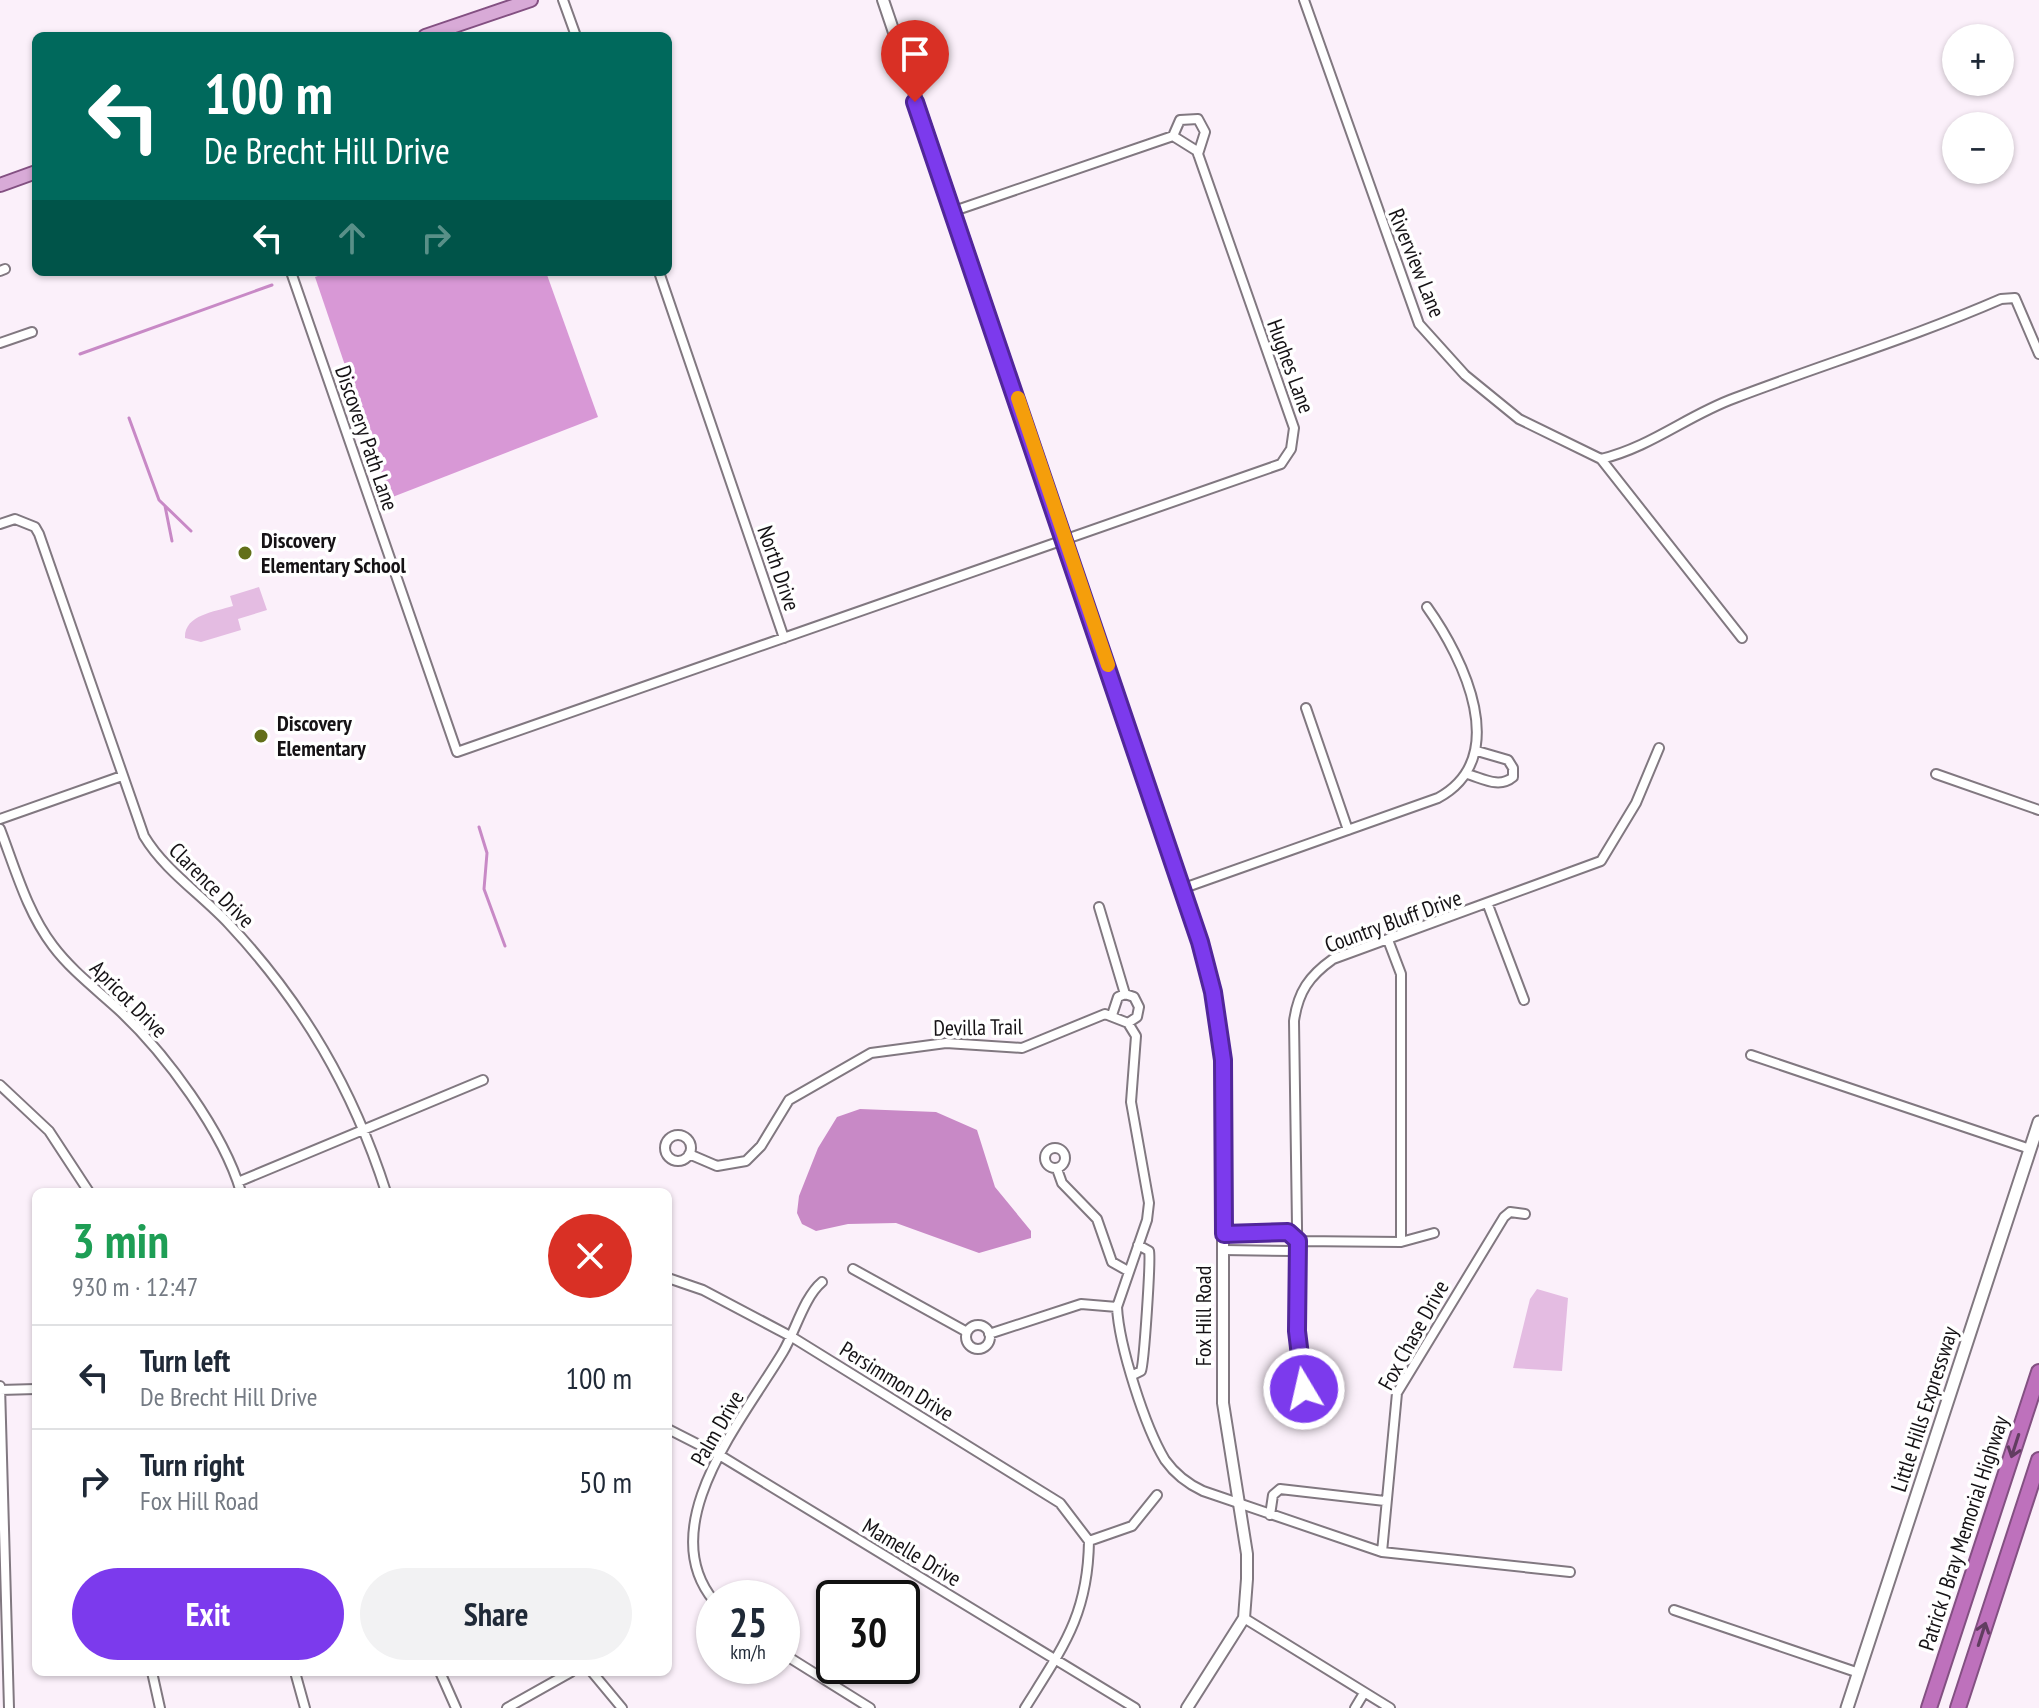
<!DOCTYPE html>
<meta charset="utf-8">
<style>
body{margin:0;font-family:"PT Sans Narrow",sans-serif;background:#f2f2f3;color:#1f2937;height:100vh;display:flex;flex-direction:column;font-size:30px;white-space:nowrap}
*{box-sizing:border-box;margin:0}
p{font-size:26px;color:#747a83}
.icon{flex:none;width:44px;height:44px;fill:none;stroke:currentColor;stroke-width:2;stroke-linecap:round;stroke-linejoin:round}
.map{position:relative;flex:1;overflow:hidden}
.details{position:absolute;left:32px;top:1188px;width:640px;height:488px;display:flex;flex-direction:column;background:#fff;border-radius:12px;box-shadow:0 2px 6px #0004}
.details>*{flex:none}
.top-card{position:absolute;left:32px;top:32px;width:640px;height:244px;border-radius:12px;box-shadow:0 2px 6px #0004;background:#00695c;color:#fff;overflow:hidden}
.controls{position:absolute;left:1942px;top:24px;display:grid;gap:16px}
.controls a{display:grid;place-items:center;width:72px;height:72px;border-radius:50%;background:#fff;box-shadow:0 2px 6px #0004;font-size:40px}
.speed{position:absolute;left:696px;top:1580px;display:flex;gap:16px;font-size:40px;font-weight:700;text-align:center}
.speed>*{display:grid;place-content:center;width:104px;height:104px;border-radius:50%;background:#fff;box-shadow:0 2px 6px #0004;line-height:1}
.speed small{font-size:20px;font-weight:400}
.speed .limit{border:4px solid #111;border-radius:12px;background:#fff;color:#111}
.pin{position:absolute;display:grid;place-items:center;width:68px;height:68px;color:#fff;margin:-82px -34px;border-radius:50% 50% 50% 0;rotate:-45deg;box-shadow:0 0 8px #0007}
.pin .icon{rotate:45deg}
.me{position:absolute;width:88px;margin:-44px;rotate:351deg;stroke-linejoin:round;filter:drop-shadow(0 0 6px #0008)}
.turn{display:flex;align-items:center;gap:28px;height:168px;padding:0 40px;font-size:36px}
.turn .icon{width:104px;height:104px;stroke-width:2.5}
.turn b{display:block;font-size:56px;line-height:68px}
.lanes{display:flex;align-items:center;height:76px;padding:0 40px;background:#0003;justify-content:center;gap:40px;direction:ltr}
.lanes .off{opacity:.35}
.round{display:grid;place-items:center;flex:none;width:84px;height:84px;border-radius:42px;background:#f2f2f3}
.head{display:flex;align-items:center;justify-content:space-between;height:136px;padding:0 40px}
h1{font-size:48px;font-weight:600;line-height:60px;color:#1e9e55}
.button{display:flex;gap:16px;margin-top:auto;padding:16px 40px}
.button a{flex:1;height:92px;border-radius:48px;background:#7c3aed;color:#fff;font-size:32px;font-weight:600;line-height:92px;text-align:center}
.button a+a{background:#f2f2f3;color:#1f2937}
ul{padding:0;list-style:none}
li{display:flex;align-items:center;gap:24px;height:104px;padding:0 40px;border-top:2px solid #e0e1e3}
li div{flex:1}
li b{display:block;font-size:30px}
li em{font-style:normal}
.map>svg:first-child{display:block}
</style>
<div class="map">
<svg width="2039" height="1708" viewBox="0 0 2039 1708">
<rect width="100%" height="100%" fill="#fbf0fa"/>
<path fill="#e4bce2" d="M 259,587 L 267,610 L 238,619 L 241,630 L 201,642 L 185,638 C 184,615 214,612 233,606 L 230,596 Z
M 1537,1289 L 1568,1298 L 1562,1371 L 1513,1368 L 1530,1299 Z"/>
<path fill="#d898d6" d="M 330,272 L 546,272 L 598,417 L 390,498 L 315,277 Z"/>
<path fill="#c889c6" d="M 860,1109 L 936,1112 L 977,1130 L 995,1187 L 1031,1231 L 1031,1238 L 979,1253 L 896,1223 L 848,1224 L 816,1231 L 802,1224 L 797,1213 L 799,1196 L 818,1148 L 837,1117 Z"/>
<g fill="none" stroke-linecap="round" stroke-linejoin="round">
<path stroke="#c889c6" stroke-width="3" d="M 80,354 L 272,285
M 129,418 L 159,500 L 191,531
M 165,506 L 172,541
M 479,827 L 487,853 L 484,889 L 505,946"/>
<defs>
<path id="minor" d="M 563,0 L 576,36
M 1304,0 L 1419,324 L 1465,375 L 1519,419 L 1601,459 L 1742,638
M 1173,136 L 1180,120 L 1198,119 L 1205,132 L 1198,154
M 0,271 L 5,269
M 291,272 L 457,752 L 1281,464 L 1291,449 L 1294,428 L 1197,151 L 1173,136 L 954,211
M 659,272 L 784,638
M 0,343 L 32,332
M 1601,459 C 1651,447 1688,415 1735,398 C 1824,364 1914,337 2001,299 L 2015,298 L 2039,354
M 0,524 L 15,519 L 35,527 L 39,534 L 144,836 C 165,871 201,894 229,924 C 303,1003 353,1089 386,1192
M 1306,708 L 1348,830
M 1467,774 C 1482,778 1499,789 1513,777 L 1513,768 L 1508,760 L 1477,751
M 1936,774 L 2039,810
M 0,819 L 122,776
M 0,829 C 15,868 27,912 53,946 C 71,970 96,989 119,1010 C 165,1053 223,1131 241,1192
M 1184,888 L 1438,798 C 1512,758 1464,659 1427,607
M 1488,905 L 1524,1000
M 1099,907 L 1125,994
M 1388,940 L 1401,974 L 1401,1242
M 1112,1015 L 1118,997 L 1125,994 L 1134,997 L 1139,1007 L 1137,1017 L 1128,1023
M 1751,1055 L 2030,1149
M 0,1085 L 49,1131 L 89,1192
M665 1148a13 13 0 1 1 26 0a13 13 0 1 1-26 0Z
M1045 1158a10 10 0 1 1 20 0a10 10 0 1 1-20 0Z
M 689,1154 L 717,1166 L 746,1161 L 761,1146 L 789,1100 L 871,1053 L 946,1043 L 1022,1048 L 1105,1014 L 1128,1023 L 1136,1036 L 1131,1102 L 1149,1203 L 1147,1220 L 1117,1307 C 1119,1346 1145,1427 1165,1460 C 1175,1474 1188,1484 1203,1491 L 1382,1552 L 1570,1572
M 1057,1169 L 1062,1183 L 1097,1219 L 1112,1262 L 1128,1271
M 238,1182 L 483,1080
M 1298,1241 L 1401,1242 L 1434,1233
M 1223,1250 L 1292,1251 L 1298,1241 L 1288,1232 L 1224,1234
M 853,1269 L 967,1332
M 668,1278 L 703,1290 L 792,1337 L 1060,1503 L 1089,1541
M966 1337a12 12 0 1 1 24 0a12 12 0 1 1-24 0Z
M 989,1334 L 1081,1304 L 1117,1307
M 1133,1375 L 1141,1371 C 1144,1364 1151,1259 1149,1251 L 1138,1245
M 0,1386 L 9,1708
M 0,1390 L 36,1389
M 1317,1406 L 1304,1389 L 1299,1362 L 1294,1021 C 1298,992 1309,976 1333,959 L 1601,861 L 1636,803 L 1659,748
M 668,1429 L 721,1456 L 1135,1708
M 1270,1515 L 1273,1495 L 1280,1489 L 1385,1501
M 1089,1541 L 1132,1526 L 1157,1495
M 1382,1552 L 1397,1393 L 1504,1217 L 1510,1212 L 1525,1214
M 714,1601 C 652,1526 743,1419 783,1352 C 795,1332 804,1297 822,1282
M 1674,1610 L 1859,1673
M 1244,1618 L 1390,1708
M 782,1653 L 870,1708
M 152,1672 L 160,1708
M 295,1672 L 305,1708
M 440,1672 L 456,1708
M 592,1672 L 622,1708
M 507,1708 L 571,1672
M 1025,1708 C 1063,1647 1088,1615 1089,1541
M 1355,1708 L 1364,1693"/>
<path id="tertiary" d="M 883,0 L 1175,862 L 1213,992 L 1223,1060 L 1223,1403 L 1247,1554 L 1247,1579 L 1244,1618 L 1187,1708"/>
<path id="secondary" d="M 1847,1708 L 2039,1122"/>
<path id="primary" d="M 425,36 L 531,0
M 0,185 L 36,172"/>
<path id="motorway" d="M 1929,1708 L 2039,1372
M 1958,1708 L 2039,1460"/>
</defs>
<use href="#minor" stroke="#817880" stroke-width="12"/>
<use href="#tertiary" stroke="#817880" stroke-width="14"/>
<use href="#secondary" stroke="#817880" stroke-width="15"/>
<use href="#primary" stroke="#835082" stroke-width="16"/>
<use href="#motorway" stroke="#835082" stroke-width="18"/>
<use href="#minor" stroke="#fff" stroke-width="8"/>
<use href="#tertiary" stroke="#fff" stroke-width="10"/>
<use href="#secondary" stroke="#fff" stroke-width="11"/>
<use href="#primary" stroke="#d8aad7" stroke-width="12"/>
<use href="#motorway" stroke="#be71bc" stroke-width="14"/>
</g>
<defs><path id="oneway-shaft" d="M-6 0H5M1.5-3L5.5 0L1.5 3" fill="none" stroke-width="1.6" stroke-linecap="round" stroke-linejoin="round" transform="scale(2)"/></defs>
<g stroke="#613d60">
<use href="#oneway-shaft" transform="translate(2015 1446) rotate(108)"/>
<use href="#oneway-shaft" transform="translate(1982 1634) rotate(-72)"/>
</g>
<g fill="none" stroke-linecap="round" stroke-linejoin="round">
<defs>
<path id="route" d="M 915,102 L 1200,942 L 1213,992 L 1223,1060 L 1224,1234 L 1288,1232 L 1298,1241 L 1297,1331 L 1304,1389"/>
</defs>
<use href="#route" stroke="#51269a" stroke-width="20"/>
<use href="#route" stroke="#7c3aed" stroke-width="14"/>
<path stroke="#f59e0b" stroke-width="14" d="M 1018,398 L 1108,665"/>
</g>
<g fill="#626f19" stroke="#fff" stroke-width="3">
<circle cx="245" cy="553" r="8"/>
<circle cx="261" cy="736" r="8"/>
</g>
<g text-anchor="middle" dominant-baseline="central" stroke-width="7" stroke-linejoin="round" paint-order="stroke">
<g font-size="22" fill="#151215" stroke="#fff">
<text transform="translate(1417 263) rotate(68)">Riverview Lane</text>
<text transform="translate(1291 366) rotate(70)">Hughes Lane</text>
<text transform="translate(367 438) rotate(71)">Discovery Path Lane</text>
<text transform="translate(779 568) rotate(71)">North Drive</text>
<text transform="translate(212 885) rotate(45)">Clarence Drive</text>
<text transform="translate(1393 921) rotate(-20)">Country Bluff Drive</text>
<text transform="translate(129 999) rotate(45)">Apricot Drive</text>
<text transform="translate(978 1027) rotate(-1)">Devilla Trail</text>
<text transform="translate(1203 1316) rotate(-90)">Fox Hill Road</text>
<text transform="translate(1413 1335) rotate(-61)">Fox Chase Drive</text>
<text transform="translate(897 1381) rotate(32)">Persimmon Drive</text>
<text transform="translate(1924 1409) rotate(-72)">Little Hills Expressway</text>
<text transform="translate(717 1428) rotate(-60)">Palm Drive</text>
<text transform="translate(1963 1533) rotate(-72)">Patrick J Bray Memorial Highway</text>
<text transform="translate(912 1552) rotate(31)">Mamelle Drive</text>
</g>
<g font-size="22" font-weight="bold" fill="#151215" stroke="#fff" text-anchor="start">
<text x="261" y="540">Discovery<tspan x="261" dy="25">Elementary School</tspan></text>
<text x="277" y="723">Discovery<tspan x="277" dy="25">Elementary</tspan></text>
</g>
</g>
</svg>
<div class="controls">
<a>+</a>
<a>−</a>
</div>
<div class="speed"><div>25<small>km/h</small></div><div class="limit">30</div></div>
<div class="pin" style="left:915px;top:102px;background:#d93025"><svg class="icon" aria-label="arrive" viewBox="0 0 24 24"><path d="M6 21V4h12l-3 4 3 4H6"/></svg></div>
<svg class="me" style="left:1304px;top:1389px" viewBox="-20 -20 40 40"><circle r="17" fill="#7c3aed" stroke="#fff" stroke-width="3"/><path d="M0-11L8 9 0 5-8 9z" fill="#fff"/></svg>
<div class="top-card">
<div class="turn"><svg class="icon" aria-label="left" viewBox="0 0 24 24"><path d="M17 20v-9H6M10 6l-5 5 5 5"/></svg><div><b>100 m</b>De Brecht Hill Drive</div></div>
<div class="lanes"><svg class="icon" aria-label="left" viewBox="0 0 24 24"><path d="M17 20v-9H6M10 6l-5 5 5 5"/></svg><svg class="icon off" aria-label="ahead" viewBox="0 0 24 24"><path d="M12 20V5M6 11l6-6 6 6"/></svg><svg class="icon off" aria-label="right" viewBox="0 0 24 24"><path d="M7 20v-9h11M14 6l5 5-5 5"/></svg></div>
</div>
<section class="details">
<div class="head"><div><h1>3 min</h1><p>930 m · 12:47</p></div><a class="round" style="background:#d93025;color:#fff"><svg class="icon" aria-label="close" viewBox="0 0 24 24"><path d="M6 6l12 12M18 6L6 18"/></svg></a></div>
<ul>
<li><svg class="icon" aria-label="left" viewBox="0 0 24 24"><path d="M17 20v-9H6M10 6l-5 5 5 5"/></svg><div><b>Turn left</b><p>De Brecht Hill Drive</p></div><em>100 m</em></li>
<li><svg class="icon" aria-label="right" viewBox="0 0 24 24"><path d="M7 20v-9h11M14 6l5 5-5 5"/></svg><div><b>Turn right</b><p>Fox Hill Road</p></div><em>50 m</em></li>
</ul>
<div class="button"><a>Exit</a><a>Share</a></div>
</section>
</div>
